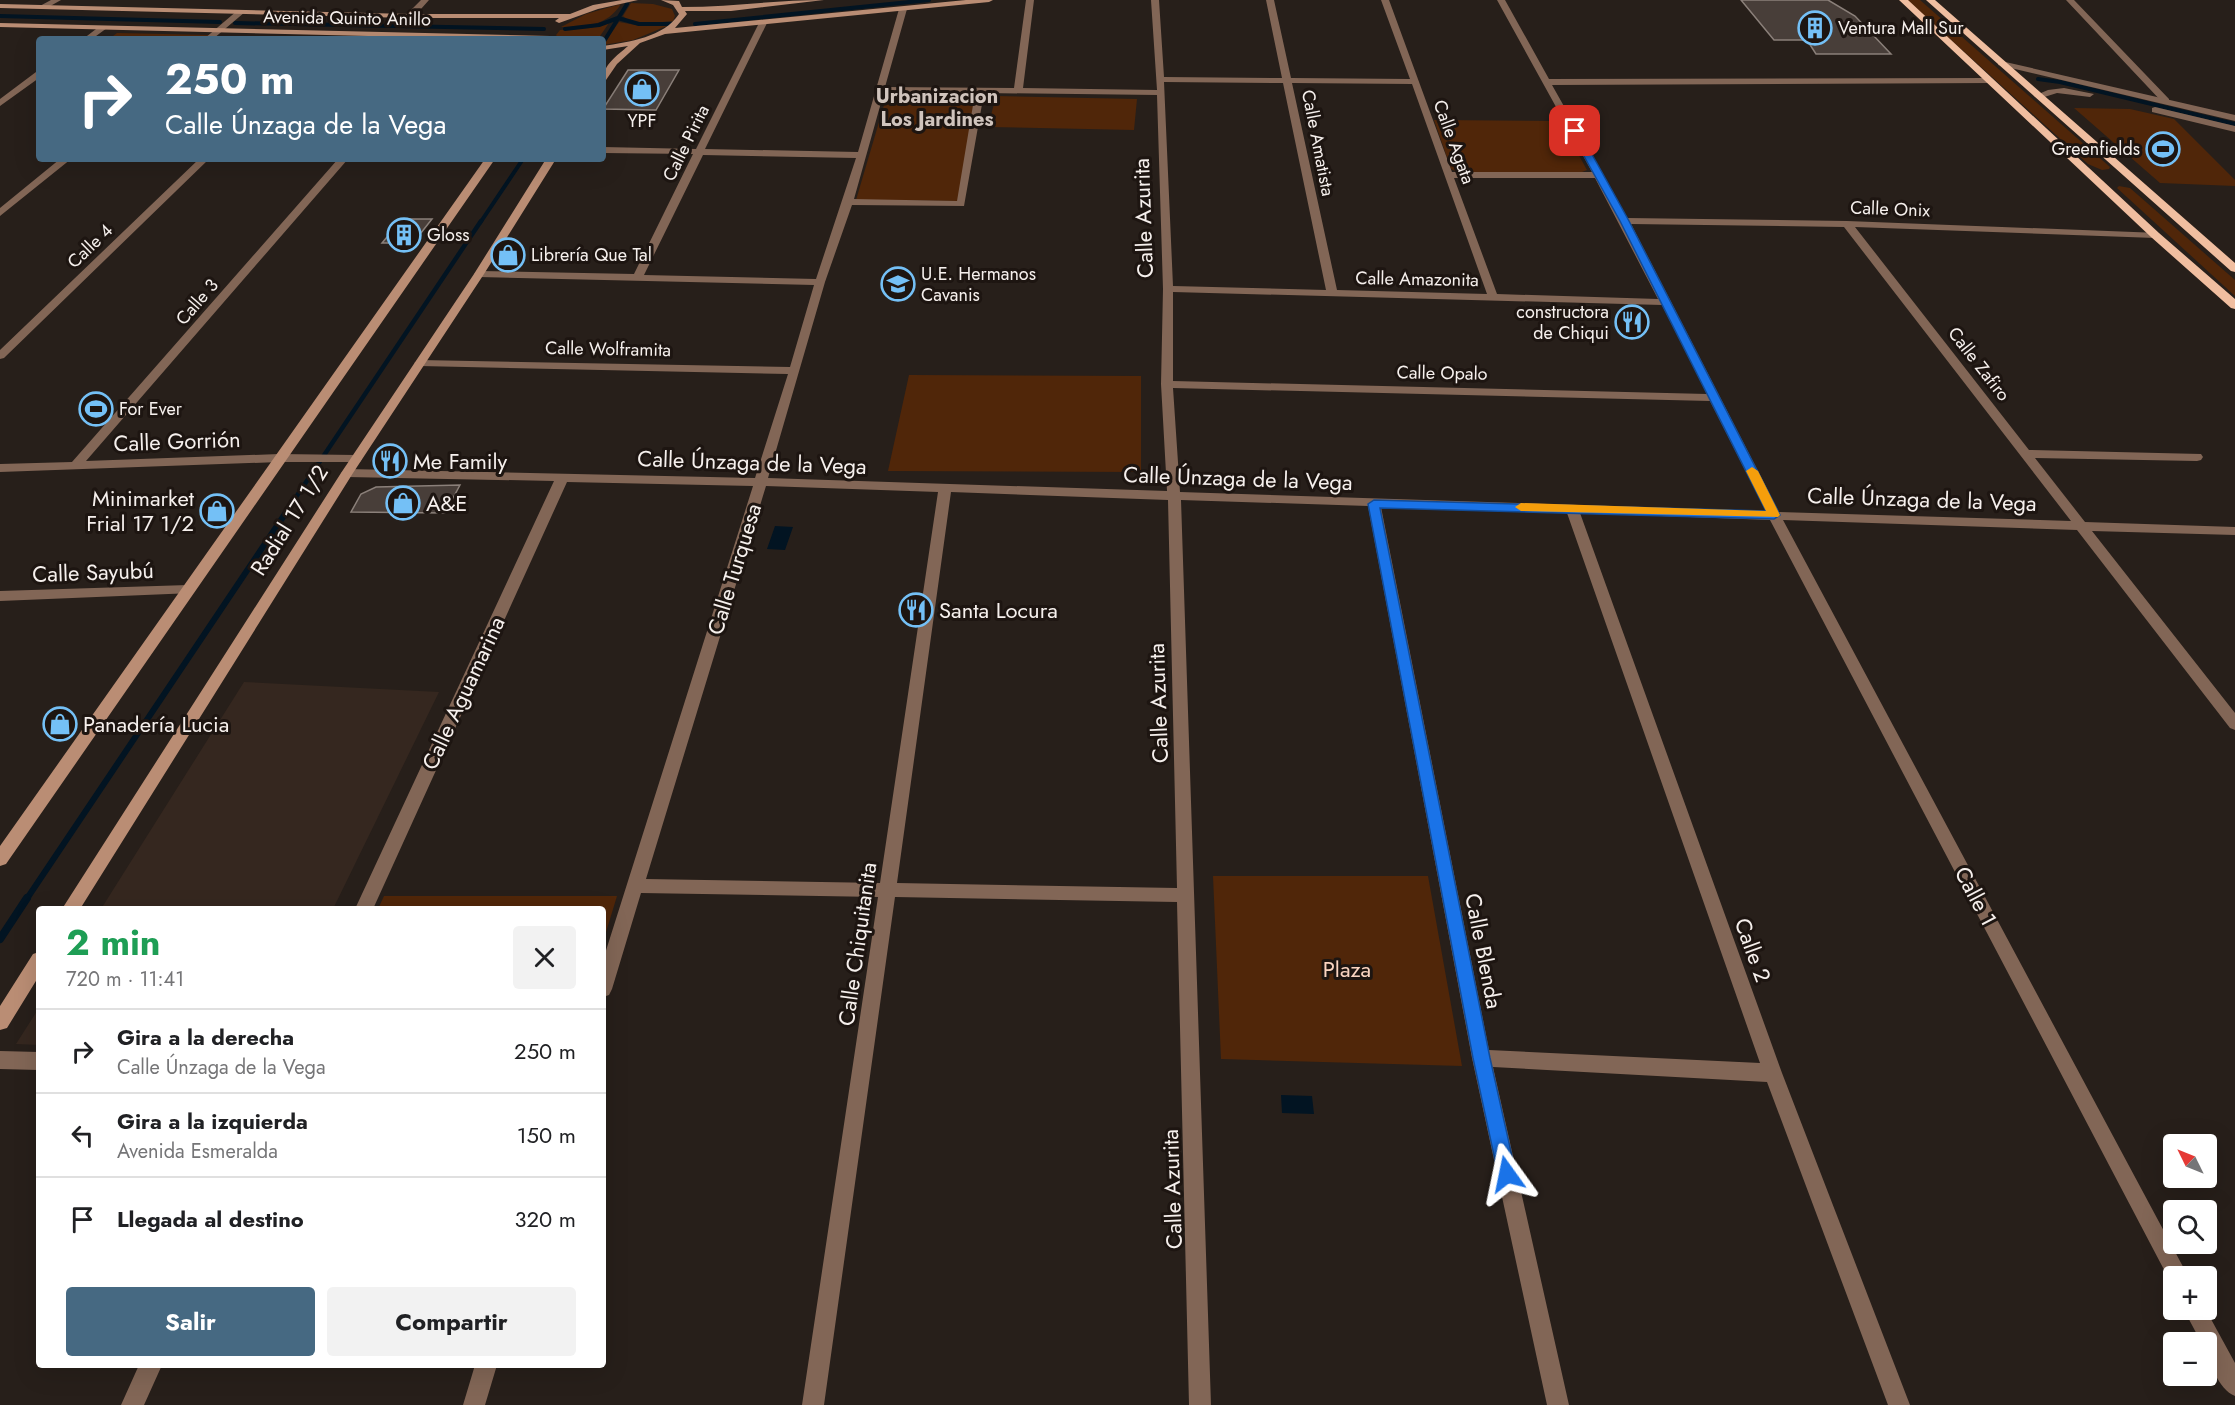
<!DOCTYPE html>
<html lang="es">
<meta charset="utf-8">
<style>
body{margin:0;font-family:Jost,sans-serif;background:#f2f2f2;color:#202124;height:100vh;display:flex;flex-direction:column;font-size:22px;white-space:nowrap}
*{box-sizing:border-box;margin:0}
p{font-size:20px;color:#757577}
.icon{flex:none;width:33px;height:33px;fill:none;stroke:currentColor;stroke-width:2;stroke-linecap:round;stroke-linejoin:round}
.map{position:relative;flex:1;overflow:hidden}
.panel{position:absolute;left:36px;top:906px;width:570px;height:462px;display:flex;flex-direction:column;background:#fff;border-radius:6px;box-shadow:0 6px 24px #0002}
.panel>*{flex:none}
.hud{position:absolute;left:36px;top:36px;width:570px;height:126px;border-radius:6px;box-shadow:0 6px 24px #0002;background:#466982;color:#fff;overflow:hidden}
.needle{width:39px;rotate:313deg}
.controls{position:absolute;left:2163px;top:1134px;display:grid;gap:12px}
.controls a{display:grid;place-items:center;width:54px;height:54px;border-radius:6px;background:#fff;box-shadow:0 6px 24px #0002;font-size:30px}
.pin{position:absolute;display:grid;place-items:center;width:51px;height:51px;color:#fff;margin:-26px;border-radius:12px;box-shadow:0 3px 9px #0006}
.me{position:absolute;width:66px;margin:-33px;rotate:348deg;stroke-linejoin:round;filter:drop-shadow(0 0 4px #0008)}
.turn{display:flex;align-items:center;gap:21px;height:126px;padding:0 30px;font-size:27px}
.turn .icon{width:78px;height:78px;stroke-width:2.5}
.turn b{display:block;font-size:42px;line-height:51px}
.round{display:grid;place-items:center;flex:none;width:63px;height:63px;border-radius:6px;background:#f2f2f2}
.head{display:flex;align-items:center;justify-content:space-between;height:102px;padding:0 30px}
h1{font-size:36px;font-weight:700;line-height:45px;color:#1e9e55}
.primary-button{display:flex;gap:12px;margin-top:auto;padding:12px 30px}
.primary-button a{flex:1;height:69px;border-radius:6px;background:#466982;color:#fff;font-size:24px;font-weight:700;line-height:69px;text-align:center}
.primary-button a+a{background:#f2f2f2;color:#202124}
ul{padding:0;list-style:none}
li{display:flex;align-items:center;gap:18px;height:84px;padding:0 30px;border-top:2px solid #e0e0e0}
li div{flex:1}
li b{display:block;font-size:22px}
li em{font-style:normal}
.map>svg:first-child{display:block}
</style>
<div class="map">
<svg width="2235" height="1405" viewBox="0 0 2235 1405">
<rect width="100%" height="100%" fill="#271f1a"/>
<path fill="#35271f" d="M 244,682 L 439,692 L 333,909 L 101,909 Z
M 39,1008 L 39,1045 L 16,1044 Z"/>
<path fill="#502609" d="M 1907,0 L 1920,0 L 2110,167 L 2109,169 L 2102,170 L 2088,164 Z
M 631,3 L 653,4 L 672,9 L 675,16 L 673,21 C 658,22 634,27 623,16 Z
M 621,4 C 607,26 586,27 561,27 L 586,14 Z
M 619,22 L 641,26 L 667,26 L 633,40 L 603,45 Z
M 609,23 L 598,39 L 559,39 L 556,35 L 560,30 L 589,28 Z
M 117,33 L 210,35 L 205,39 L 109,39 Z
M 896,92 L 975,94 L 959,199 L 957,201 L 856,200 L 887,95 Z
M 996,96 L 1137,99 L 1134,130 L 988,127 Z
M 2074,108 L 2130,109 L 2174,119 L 2235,180 L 2235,186 L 2160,183 Z
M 1434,120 L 1560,121 L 1587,170 L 1582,172 L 1458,172 L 1451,169 Z
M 2119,186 L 2130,188 L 2235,280 L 2235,296 L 2117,188 Z
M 909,375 L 1141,376 L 1141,472 L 888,471 Z
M 1213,876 L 1428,876 L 1462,1066 L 1221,1059 Z
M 384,896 L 617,896 L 603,942 L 603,909 L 378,909 Z"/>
<path fill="#021422" d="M 775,526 L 793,527 L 785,550 L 767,549 Z
M 1281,1095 L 1312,1096 L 1314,1114 L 1282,1113 Z"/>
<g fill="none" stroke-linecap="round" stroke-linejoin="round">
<path stroke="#021422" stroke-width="4" d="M 0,16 L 220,22
M 235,23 L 544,29
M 695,24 L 929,0
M 565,29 L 599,25 L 618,18 L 639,24 L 671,24
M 603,43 L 627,4
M 2038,79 L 2060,82 L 2235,124
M 480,223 L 523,159"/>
<path stroke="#021422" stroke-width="4.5" d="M 284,515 L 481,221"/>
<path stroke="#021422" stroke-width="6" d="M 26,900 L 285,514"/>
<path stroke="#021422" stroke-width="8" d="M 0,939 L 27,898"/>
</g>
<path fill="#483e39" stroke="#8b807a" stroke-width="1.5" d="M 1741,0 L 1828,0 L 1855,16 L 1891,54 L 1816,54 L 1807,40 L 1774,40 Z
M 628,70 L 679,70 L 656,110 L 603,109 Z
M 402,219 L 432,219 L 413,243 L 382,243 Z
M 460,485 L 445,513 L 351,512 L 361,494 L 376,487 Z"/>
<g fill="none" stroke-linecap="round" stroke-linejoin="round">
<path fill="#826656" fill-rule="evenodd" d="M 51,0 L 61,0 L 45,9 L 38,7 Z
M 421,0 L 429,0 L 413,18 L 407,18 L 407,14 Z
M 1026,0 L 1034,0 L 1023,88 L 1157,90 L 1151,0 L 1159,0 L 1164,77 L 1282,78 L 1266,0 L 1274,0 L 1291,78 L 1410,79 L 1381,0 L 1389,0 L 1452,172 L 1592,172 L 1497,0 L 1505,0 L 1549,79 L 1990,78 L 1994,81 L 1993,83 L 1552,85 L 1627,218 L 1847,221 L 2159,233 L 2159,237 L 2155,238 L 1855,227 L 2029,450 L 2201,454 L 2203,457 L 2201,460 L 2197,461 L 2035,458 L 2085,522 L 2235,527 L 2235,535 L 2092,531 L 2235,713 L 2235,730 L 2230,728 L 2077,530 L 1783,520 L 2188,1276 L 2174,1276 L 2174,1285 L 2171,1283 L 1770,520 L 1580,513 L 1782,1073 L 1910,1405 L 1888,1405 L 1767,1082 L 1493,1067 L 1569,1405 L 1547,1405 L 1472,1058 L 1368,506 L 1181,500 L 1211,1405 L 1189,1405 L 1177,902 L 895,897 L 824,1405 L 802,1405 L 878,897 L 641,893 L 612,989 L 609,995 L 603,997 L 603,960 L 753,486 L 567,482 L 373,909 L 355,909 L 554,481 L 347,477 L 341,473 L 347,469 L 755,478 L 788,374 L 420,366 L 414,363 L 420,360 L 790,367 L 814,285 L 479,277 L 474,274 L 479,271 L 634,274 L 693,154 L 603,153 L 603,147 L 696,149 L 760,21 L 767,23 L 705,149 L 858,152 L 899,9 L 903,7 L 907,9 L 885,87 L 1014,88 ZM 1164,82 L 1283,83 L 1326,290 L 1173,286 ZM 1292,83 L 1412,84 L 1487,294 L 1337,290 ZM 884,92 L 975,93 L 957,201 L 854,199 ZM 984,93 L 1157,95 L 1163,289 L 1161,384 L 1167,491 L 768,478 L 825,282 L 852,205 L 964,206 ZM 703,155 L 856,158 L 816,279 L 644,275 ZM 1454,178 L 1595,178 L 1658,299 L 1497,294 ZM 1631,224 L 1844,227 L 2071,521 L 1779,512 ZM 1173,292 L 1662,305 L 1707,394 L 1173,381 ZM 1173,388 L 1710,401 L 1766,511 L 1180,492 ZM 766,486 L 938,492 L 880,883 L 646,879 ZM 951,492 L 1168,500 L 1177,888 L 897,883 ZM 1381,507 L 1567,513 L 1760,1063 L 1489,1050 Z
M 2066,0 L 2074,0 L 2169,99 L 2169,103 L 2163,103 Z
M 238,10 L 245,12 L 213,39 L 204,39 Z
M 100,26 L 107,28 L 92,39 L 83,39 Z
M 36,72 L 39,72 L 39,78 L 0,106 L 0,99 Z
M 60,159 L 71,159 L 0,216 L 0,208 Z
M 199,159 L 209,159 L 4,358 L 0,359 L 0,350 Z
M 338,159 L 348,159 L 86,461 L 279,454 L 356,455 L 362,459 L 360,462 L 279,462 L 0,472 L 0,464 L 72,462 Z
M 188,585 L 193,587 L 195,590 L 193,593 L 0,601 L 0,591 Z
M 0,1051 L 39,1052 L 39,1070 L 0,1069 Z
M 2184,1310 L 2206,1310 L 2235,1363 L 2235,1396 C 2219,1390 2206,1359 2206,1342 L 2201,1342 Z
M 139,1365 L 162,1365 L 144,1405 L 121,1405 Z
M 475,1365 L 497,1365 L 485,1405 L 463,1405 Z"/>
<path fill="#826656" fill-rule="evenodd" d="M 2001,61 L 2235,115 L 2235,121 L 1998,65 L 1998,61 Z
M 2064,88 L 2094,94 L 2090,97 L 2057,93 L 2038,99 L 2034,96 L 2048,90 Z
M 2155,107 L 2235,126 L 2235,132 L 2152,112 L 2152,108 Z"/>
<path fill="#ba8d74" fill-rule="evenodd" d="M 622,0 L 638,0 L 598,9 L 559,23 L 555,21 L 559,18 L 410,18 L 0,8 L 0,4 L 410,14 L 570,14 L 593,5 Z
M 661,0 L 679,1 L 682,7 C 730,7 776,0 824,0 L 731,11 L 685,11 L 687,14 L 675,28 L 966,0 L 993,0 L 989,2 L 665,34 L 640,43 L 617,64 L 606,80 L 603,81 C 603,64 617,56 628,46 L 603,50 L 603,46 C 629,42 664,37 679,14 L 673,5 Z
M 0,23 L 550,36 L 554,38 L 492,39 L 0,27 Z
M 485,159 L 495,159 L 6,864 L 0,866 L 0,846 Z
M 546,159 L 556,159 L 484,274 L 353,473 L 80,909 L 62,909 L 341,473 L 474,274 Z
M 39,952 L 39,976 L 7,1028 L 0,1030 L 0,1006 L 33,954 Z"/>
<path fill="#f0bea0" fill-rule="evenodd" d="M 1899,0 L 1908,0 L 2159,233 L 2235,299 L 2235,309 L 2231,308 L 2151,237 Z
M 1926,0 L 1935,0 L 2235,263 L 2235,272 L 2231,271 Z"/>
</g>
<path fill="#1a73e8" stroke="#114b97" stroke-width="1.5" d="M 1575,129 L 1579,131 L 1629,221 L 1780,515 L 1774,519 L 1380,508 L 1490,1058 L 1516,1174 L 1513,1180 L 1507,1183 L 1501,1180 L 1498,1174 L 1473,1058 L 1368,504 L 1374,500 L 1766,511 L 1620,221 L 1570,131 Z"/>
<path fill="#f59e0b" d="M 1752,467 L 1758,471 L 1780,515 L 1778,517 L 1521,511 L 1515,507 L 1521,503 L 1766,511 L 1746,471 Z"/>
<defs>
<symbol id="building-ring" viewBox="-11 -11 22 22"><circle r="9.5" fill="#1d1511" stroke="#74c0f6" stroke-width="1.5"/><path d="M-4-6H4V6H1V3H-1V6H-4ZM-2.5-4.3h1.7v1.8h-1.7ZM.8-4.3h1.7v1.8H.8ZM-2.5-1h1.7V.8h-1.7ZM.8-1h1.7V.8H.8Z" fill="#74c0f6"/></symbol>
<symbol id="shop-ring" viewBox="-11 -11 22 22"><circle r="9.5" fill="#1d1511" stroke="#74c0f6" stroke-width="1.5"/><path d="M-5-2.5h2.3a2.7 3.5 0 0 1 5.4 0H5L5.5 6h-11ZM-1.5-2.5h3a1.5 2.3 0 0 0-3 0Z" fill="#74c0f6"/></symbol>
<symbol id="stadium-ring" viewBox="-11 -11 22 22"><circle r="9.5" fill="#1d1511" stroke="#74c0f6" stroke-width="1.5"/><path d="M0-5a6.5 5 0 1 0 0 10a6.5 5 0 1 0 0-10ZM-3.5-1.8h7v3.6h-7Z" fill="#74c0f6"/></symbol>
<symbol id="school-ring" viewBox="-11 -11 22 22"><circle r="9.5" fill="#1d1511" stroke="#74c0f6" stroke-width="1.5"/><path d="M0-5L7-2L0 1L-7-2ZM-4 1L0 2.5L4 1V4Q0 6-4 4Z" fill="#74c0f6"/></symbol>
<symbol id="restaurant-ring" viewBox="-11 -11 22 22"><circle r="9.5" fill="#1d1511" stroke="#74c0f6" stroke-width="1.5"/><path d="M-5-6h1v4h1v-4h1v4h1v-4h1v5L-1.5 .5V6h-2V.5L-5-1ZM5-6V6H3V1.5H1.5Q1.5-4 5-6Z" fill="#74c0f6"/></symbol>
</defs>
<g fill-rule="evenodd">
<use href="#building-ring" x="1796" y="9" width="38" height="38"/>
<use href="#shop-ring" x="623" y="70" width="38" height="38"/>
<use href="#stadium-ring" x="2144" y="130" width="38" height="38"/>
<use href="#building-ring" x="385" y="216" width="38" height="38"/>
<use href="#shop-ring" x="489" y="236" width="38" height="38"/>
<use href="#school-ring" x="879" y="265" width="38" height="38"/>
<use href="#restaurant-ring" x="1613" y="303" width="38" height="38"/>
<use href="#stadium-ring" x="77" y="390" width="38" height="38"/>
<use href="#restaurant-ring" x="371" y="442" width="38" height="38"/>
<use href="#shop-ring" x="384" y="484" width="38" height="38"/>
<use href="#shop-ring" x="198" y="492" width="38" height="38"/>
<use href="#restaurant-ring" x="897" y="591" width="38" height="38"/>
<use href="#shop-ring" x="41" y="705" width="38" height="38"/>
</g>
<g text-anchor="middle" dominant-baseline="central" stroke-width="6" stroke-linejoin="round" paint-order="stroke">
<g font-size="18" fill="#f6f0ed" stroke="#1d1511">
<text transform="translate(347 18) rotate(1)">Avenida Quinto Anillo</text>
<text transform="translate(1454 142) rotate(70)">Calle Agata</text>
<text transform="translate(686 143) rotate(-64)">Calle Pirita</text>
<text transform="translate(1318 143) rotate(79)">Calle Amatista</text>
<text transform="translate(1890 209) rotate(2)">Calle Onix</text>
<text transform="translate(90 246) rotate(-44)">Calle 4</text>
<text transform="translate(1417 279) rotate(1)">Calle Amazonita</text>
<text transform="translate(197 302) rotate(-49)">Calle 3</text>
<text transform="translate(608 349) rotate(1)">Calle Wolframita</text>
<text transform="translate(1979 364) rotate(52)">Calle Zafiro</text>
<text transform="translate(1442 373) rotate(1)">Calle Opalo</text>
</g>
<g font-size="18" fill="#f6f0ed" stroke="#1d1511" text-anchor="start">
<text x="1838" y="28">Ventura Mall Sur</text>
<text x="642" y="121" text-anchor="middle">YPF</text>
<text x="2140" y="149" text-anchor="end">Greenfields</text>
<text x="427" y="235">Gloss</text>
<text x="531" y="255">Librería Que Tal</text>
<text x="921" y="274">U.E. Hermanos<tspan x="921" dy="21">Cavanis</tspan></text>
<text x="1609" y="312" text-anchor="end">constructora<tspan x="1609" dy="21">de Chiqui</tspan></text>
<text x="119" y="409">For Ever</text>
</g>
<g font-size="20" font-weight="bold" fill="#d0c4bd" stroke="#1d1511">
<text x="937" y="96">Urbanizacion<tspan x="937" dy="23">Los Jardines</tspan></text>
</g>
<g font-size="22" fill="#f6f0ed" stroke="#1d1511">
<text transform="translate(1143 218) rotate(-92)">Calle Azurita</text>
<text transform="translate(177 441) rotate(-2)">Calle Gorrión</text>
<text transform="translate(752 462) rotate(2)">Calle Únzaga de la Vega</text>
<text transform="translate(1238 478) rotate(2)">Calle Únzaga de la Vega</text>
<text transform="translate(1922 499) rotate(2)">Calle Únzaga de la Vega</text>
<text transform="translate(289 520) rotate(-58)">Radial 17 1/2</text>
<text transform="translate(734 569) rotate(-73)">Calle Turquesa</text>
<text transform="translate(93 572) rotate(-2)">Calle Sayubú</text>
<text transform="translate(463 693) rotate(-65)">Calle Aguamarina</text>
<text transform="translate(1158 703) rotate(-92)">Calle Azurita</text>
<text transform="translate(1976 896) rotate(62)">Calle 1</text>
<text transform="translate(857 944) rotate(-82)">Calle Chiquitanita</text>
<text transform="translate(1753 950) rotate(70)">Calle 2</text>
<text transform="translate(1484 951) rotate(79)">Calle Blenda</text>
<text transform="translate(1172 1189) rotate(-92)">Calle Azurita</text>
</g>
<g font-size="22" fill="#f6f0ed" stroke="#1d1511" text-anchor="start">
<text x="413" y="461">Me Family</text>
<text x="194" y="498" text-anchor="end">Minimarket<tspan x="194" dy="25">Frial 17 1/2</tspan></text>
<text x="426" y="503">A&amp;E</text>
<text x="939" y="610">Santa Locura</text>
<text x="83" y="724">Panadería Lucia</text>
</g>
<g font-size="22" fill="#fad4c0" stroke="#1d1511">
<text x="1347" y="969">Plaza</text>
</g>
</g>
</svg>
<div class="controls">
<a><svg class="needle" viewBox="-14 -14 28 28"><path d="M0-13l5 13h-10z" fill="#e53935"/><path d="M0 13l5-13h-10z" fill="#757577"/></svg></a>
<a><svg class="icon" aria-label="search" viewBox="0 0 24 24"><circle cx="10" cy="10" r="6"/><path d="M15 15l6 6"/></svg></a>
<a>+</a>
<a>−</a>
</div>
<div class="pin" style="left:1575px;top:131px;background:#d93025"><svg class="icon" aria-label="arrive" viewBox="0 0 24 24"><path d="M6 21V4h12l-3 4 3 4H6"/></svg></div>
<svg class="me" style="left:1507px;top:1174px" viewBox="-20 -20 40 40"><path d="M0-17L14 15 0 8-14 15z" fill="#1a73e8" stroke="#fff" stroke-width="4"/></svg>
<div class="hud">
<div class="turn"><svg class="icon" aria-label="right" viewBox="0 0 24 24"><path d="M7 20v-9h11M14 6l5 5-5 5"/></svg><div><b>250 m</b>Calle Únzaga de la Vega</div></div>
</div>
<section class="panel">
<div class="head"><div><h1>2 min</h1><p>720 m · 11:41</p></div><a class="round"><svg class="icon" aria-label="close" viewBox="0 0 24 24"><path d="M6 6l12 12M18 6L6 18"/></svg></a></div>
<ul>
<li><svg class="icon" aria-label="right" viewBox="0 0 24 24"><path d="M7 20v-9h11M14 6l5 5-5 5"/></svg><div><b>Gira a la derecha</b><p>Calle Únzaga de la Vega</p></div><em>250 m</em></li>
<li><svg class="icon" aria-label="left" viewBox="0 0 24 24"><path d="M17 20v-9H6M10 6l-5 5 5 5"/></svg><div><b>Gira a la izquierda</b><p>Avenida Esmeralda</p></div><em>150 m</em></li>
<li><svg class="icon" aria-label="arrive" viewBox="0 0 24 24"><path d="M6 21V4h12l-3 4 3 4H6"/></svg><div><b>Llegada al destino</b></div><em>320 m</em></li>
</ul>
<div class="primary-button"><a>Salir</a><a>Compartir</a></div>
</section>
</div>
